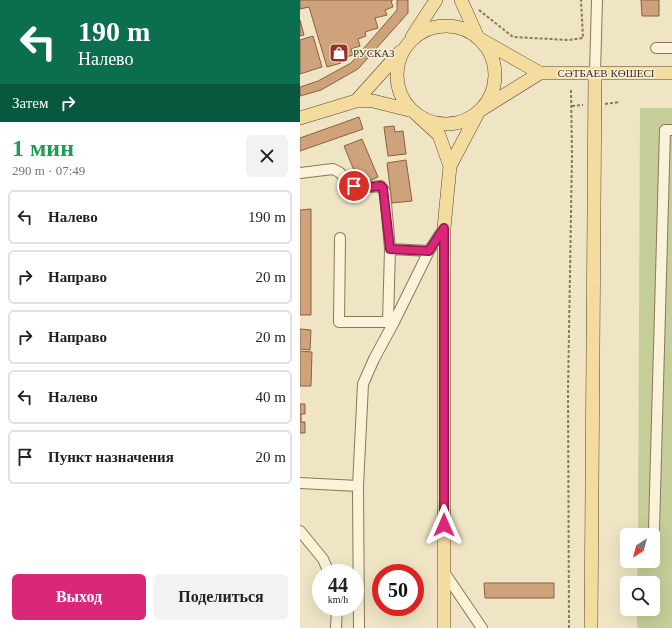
<!DOCTYPE html>
<html lang="ru">
<meta charset="utf-8">
<style>
body{margin:0;font-family:"Times New Roman",serif;background:#f2f2f2;color:#222;height:100vh;display:flex;flex-direction:column;font-size:15px;white-space:nowrap}
*{box-sizing:border-box;margin:0}
p{font-size:13px;color:#767676}
.icon{flex:none;width:22px;height:22px;fill:none;stroke:currentColor;stroke-width:2;stroke-linecap:round;stroke-linejoin:round}
.map{position:relative;flex:1;overflow:hidden}
.panel{display:flex;flex-direction:column;background:#fff;width:300px}
.panel>*{flex:none}
.banner{background:#0b6e4f;color:#fff;overflow:hidden}
.needle{width:26px;rotate:216deg}
.controls{position:absolute;left:320px;top:528px;display:grid;gap:8px}
.controls a{display:grid;place-items:center;width:40px;height:40px;border-radius:6px;background:#fff;box-shadow:0 4px 16px #0002;font-size:20px}
.speed{position:absolute;left:12px;top:564px;display:flex;gap:8px;font-size:20px;font-weight:700;text-align:center}
.speed>*{display:grid;place-content:center;width:52px;height:52px;border-radius:50%;background:#fff;box-shadow:0 4px 16px #0002;line-height:1}
.speed small{font-size:10px;font-weight:400}
.speed .limit{border:6px solid #d22;background:#fff;color:#111}
.pin{position:absolute;display:grid;place-items:center;width:34px;height:34px;color:#fff;margin:-17px;border:2px solid #fff;border-radius:50%;box-shadow:0 1px 4px #0007}
.me{position:absolute;width:44px;margin:-22px;rotate:0deg;stroke-linejoin:round;filter:drop-shadow(0 0 3px #0008)}
.turn{display:flex;align-items:center;gap:14px;height:84px;padding:0 12px;font-size:18px}
.turn .icon{width:52px;height:52px;stroke-width:2.5}
.turn b{display:block;font-size:28px;line-height:34px}
.then{display:flex;align-items:center;height:38px;padding:0 12px;background:#0003;gap:8px;font-size:15px}
.round{display:grid;place-items:center;flex:none;width:42px;height:42px;border-radius:6px;background:#f2f2f2}
.headline{display:flex;align-items:center;justify-content:space-between;height:68px;padding:0 12px}
h1{font-size:24px;font-weight:800;line-height:30px;color:#1e9e55}
.cta{display:flex;gap:8px;margin-top:auto;padding:8px 12px}
.cta a{flex:1;height:46px;border-radius:6px;background:#db2777;color:#fff;font-size:16px;font-weight:800;line-height:46px;text-align:center}
.cta a+a{background:#f2f2f2;color:#222}
ul{padding:0;list-style:none}
li{display:flex;align-items:center;gap:12px;height:54px;margin:0 8px 6px;padding:0 4px;border:2px solid #e0e0e0;border-radius:6px}
li div{flex:1}
li b{display:block;font-size:15px}
li em{font-style:normal}
main{display:flex;flex:1;min-height:0}
.map>svg:first-child{display:block}
</style>
<main>
<section class="panel">
<div class="banner">
<div class="turn"><svg class="icon" aria-label="left" viewBox="0 0 24 24"><path d="M17 20v-9H6M10 6l-5 5 5 5"/></svg><div><b>190 m</b>Налево</div></div>
<div class="then">Затем<svg class="icon" aria-label="right" viewBox="0 0 24 24"><path d="M7 20v-9h11M14 6l5 5-5 5"/></svg></div>
</div>
<div class="headline"><div><h1>1 мин</h1><p>290 m · 07:49</p></div><a class="round"><svg class="icon" aria-label="close" viewBox="0 0 24 24"><path d="M6 6l12 12M18 6L6 18"/></svg></a></div>
<ul>
<li><svg class="icon" aria-label="left" viewBox="0 0 24 24"><path d="M17 20v-9H6M10 6l-5 5 5 5"/></svg><div><b>Налево</b></div><em>190 m</em></li>
<li><svg class="icon" aria-label="right" viewBox="0 0 24 24"><path d="M7 20v-9h11M14 6l5 5-5 5"/></svg><div><b>Направо</b></div><em>20 m</em></li>
<li><svg class="icon" aria-label="right" viewBox="0 0 24 24"><path d="M7 20v-9h11M14 6l5 5-5 5"/></svg><div><b>Направо</b></div><em>20 m</em></li>
<li><svg class="icon" aria-label="left" viewBox="0 0 24 24"><path d="M17 20v-9H6M10 6l-5 5 5 5"/></svg><div><b>Налево</b></div><em>40 m</em></li>
<li><svg class="icon" aria-label="arrive" viewBox="0 0 24 24"><path d="M6 21V4h12l-3 4 3 4H6"/></svg><div><b>Пункт назначения</b></div><em>20 m</em></li>
</ul>
<div class="cta"><a>Выход</a><a>Поделиться</a></div>
</section>
<div class="map">
<svg width="372" height="628" viewBox="0 0 372 628">
<rect width="100%" height="100%" fill="#efe5c5"/>
<path fill="#c5ce99" d="M 340,108 L 372,108 L 372,628 L 337,628 L 337,609 L 353,609 L 353,583 L 337,583 L 338,561 L 353,561 L 353,535 L 338,535 Z"/>
<path fill="#cea27a" stroke="#8b6140" d="M 0,0 L 93,0 L 91,1 L 93,7 L 85,10 L 87,15 L 75,18 L 78,28 L 65,32 L 66,36 L 58,39 L 60,46 L 51,49 L 53,55 L 40,59 L 41,63 L 27,67 L 9,7 L 0,9 Z
M 97,0 L 108,0 L 108,13 L 58,69 L 21,90 L 0,96 L 0,87 L 18,81 L 51,63 L 97,10 Z
M 341,0 L 359,0 L 359,16 L 342,16 Z
M 0,20 L 4,35 L 0,36 Z
M 13,36 L 22,67 L 0,74 L 0,40 Z
M 59,117 L 63,129 L 0,151 L 0,138 Z
M 94,126 L 95,132 L 103,131 L 106,154 L 88,156 L 84,127 Z
M 62,139 L 78,177 L 60,185 L 44,146 Z
M 106,160 L 112,201 L 92,203 L 87,163 Z
M 11,209 L 11,315 L 0,315 L 0,210 Z
M 0,329 L 11,330 L 10,350 L 0,349 Z
M 0,351 L 12,352 L 11,386 L 0,386 Z
M 0,404 L 5,404 L 5,414 L 1,414 L 1,422 L 5,422 L 5,433 L 0,433 Z
M 184,583 L 254,583 L 254,598 L 185,598 Z"/>
<g fill="none" stroke-linecap="round" stroke-linejoin="round">
<defs>
<path id="minor" d="M 356,48 L 372,48
M 295,73 L 297,0
M 0,173 L 33,169 L 39,172 L 54,186 L 59,188 L 81,186 L 85,192 L 90,249 L 129,251
M 40,238 L 39,322 L 94,322
M 88,322 L 90,249
M 0,483 L 58,486
M 354,529 L 365,130 L 372,130
M 0,531 L 23,559 L 29,573
M 144,572 L 182,628
M 36,628 L 37,607
M 59,628 L 58,486 L 63,384 L 74,359 L 94,322 L 129,251 L 144,228"/>
<path id="major" d="M 161,0 L 178,38 L 240,73 L 372,73
M97 75a49 49 0 1 1 98 0a49 49 0 1 1-98 0Z
M 112,37 L 136,0
M 56,101 L 100,52
M 0,118 L 56,101 L 73,101 L 113,111 L 139,135 L 150,166
M 144,628 L 144,228 L 150,166 L 179,111 L 240,73
M 291,628 L 295,73"/>
</defs>
<use href="#minor" stroke="#8b775b" stroke-width="12"/>
<use href="#major" stroke="#59452f" stroke-width="14"/>
<path stroke="#8b775b" stroke-width="2" stroke-dasharray="3 2" stroke-linecap="butt" d="M 179,10 L 213,37 L 269,40 L 283,38 L 281,0
M 305,104 L 320,102
M 272,106 L 283,105
M 269,628 L 268,392 L 272,154 L 271,90"/>
<use href="#minor" stroke="#faf2d9" stroke-width="10"/>
<use href="#major" stroke="#f3dc9d" stroke-width="13"/>
</g>
<g fill="none" stroke-linecap="round" stroke-linejoin="round">
<defs>
<path id="route" d="M 54,186 L 59,188 L 81,186 L 83,188 L 90,249 L 129,251 L 144,228 L 144,525"/>
</defs>
<use href="#route" stroke="#8e194d" stroke-width="10"/>
<use href="#route" stroke="#db2777" stroke-width="7"/>
</g>
<defs>
<symbol id="shop-square" viewBox="-11 -11 22 22"><rect x="-9" y="-9" width="18" height="18" rx="4" fill="#9b2e29" stroke="#f6efd5"/><path d="M-5-2.5h2.3a2.7 3.5 0 0 1 5.4 0H5L5.5 6h-11ZM-1.5-2.5h3a1.5 2.3 0 0 0-3 0Z" fill="#fff"/></symbol>
</defs>
<g fill-rule="evenodd">
<use href="#shop-square" x="28" y="42" width="22" height="22"/>
</g>
<g text-anchor="middle" dominant-baseline="central" stroke-width="3" stroke-linejoin="round" paint-order="stroke">
<g font-size="11" fill="#3b2e1f" stroke="#f6efd5" text-anchor="start">
<text x="53" y="53">РУСКАЗ</text>
</g>
<g font-size="11" fill="#3b2e1f" stroke="#f6efd5">
<text x="306" y="73">СӘТБАЕВ КӨШЕСІ</text>
</g>
</g>
</svg>
<div class="controls">
<a><svg class="needle" viewBox="-14 -14 28 28"><path d="M0-13l5 13h-10z" fill="#e53935"/><path d="M0 13l5-13h-10z" fill="#767676"/></svg></a>
<a><svg class="icon" aria-label="search" viewBox="0 0 24 24"><circle cx="10" cy="10" r="6"/><path d="M15 15l6 6"/></svg></a>
</div>
<div class="speed"><div>44<small>km/h</small></div><div class="limit">50</div></div>
<div class="pin" style="left:54px;top:186px;background:#d93025"><svg class="icon" aria-label="arrive" viewBox="0 0 24 24"><path d="M6 21V4h12l-3 4 3 4H6"/></svg></div>
<svg class="me" style="left:144px;top:525px" viewBox="-20 -20 40 40"><path d="M0-17L14 15 0 8-14 15z" fill="#db2777" stroke="#fff" stroke-width="4"/></svg>
</div>
</main>
